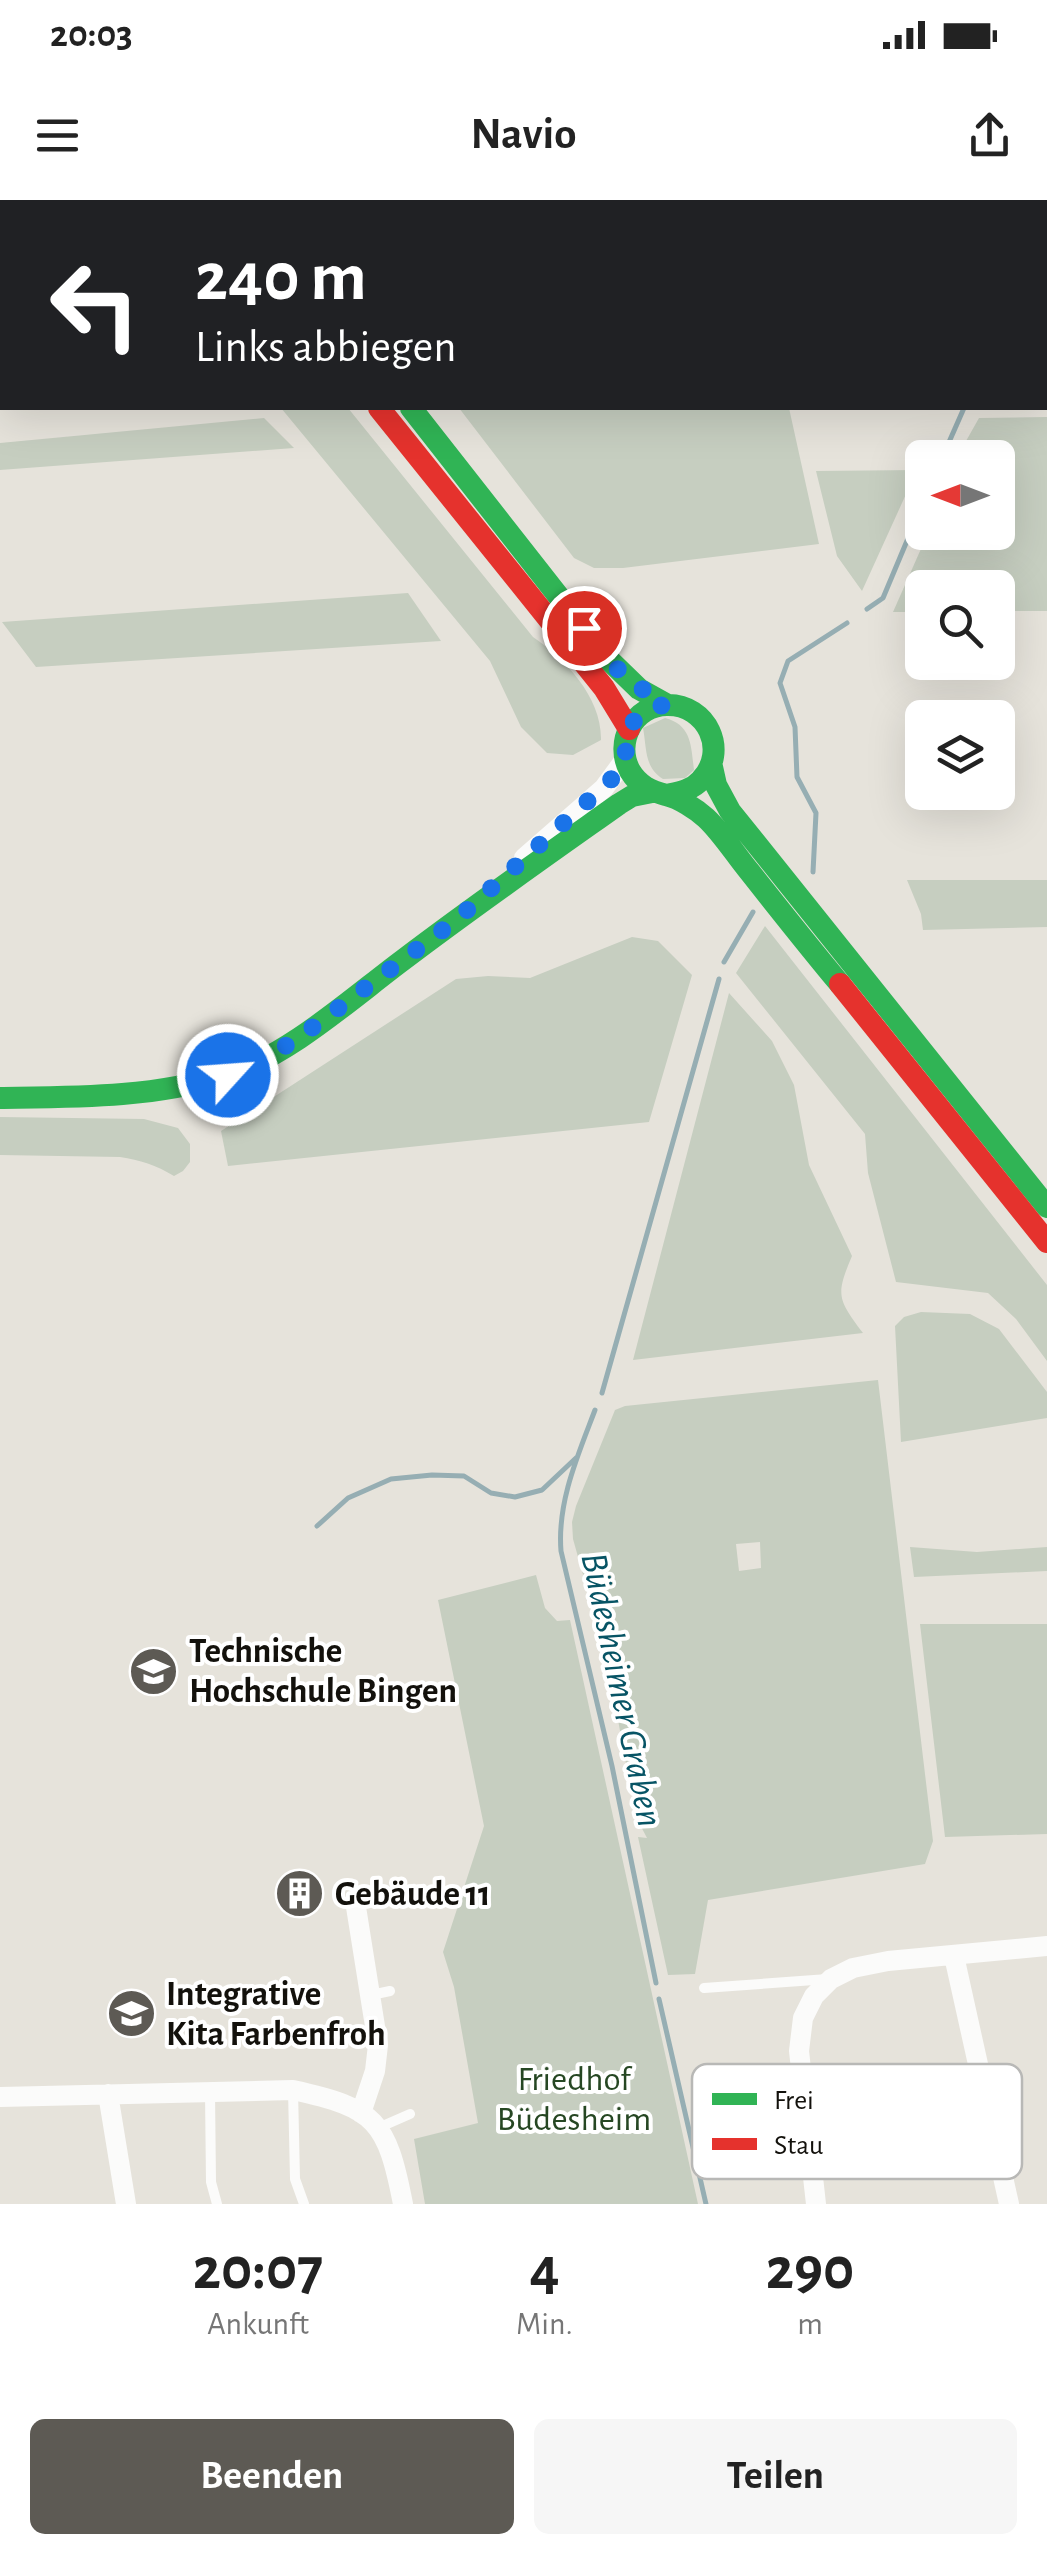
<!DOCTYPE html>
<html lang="de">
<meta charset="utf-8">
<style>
body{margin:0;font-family:"Alegreya Sans",sans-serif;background:#f6f6f6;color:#222;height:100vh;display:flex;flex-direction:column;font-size:38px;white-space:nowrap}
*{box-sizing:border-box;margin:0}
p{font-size:32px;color:#767676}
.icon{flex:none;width:55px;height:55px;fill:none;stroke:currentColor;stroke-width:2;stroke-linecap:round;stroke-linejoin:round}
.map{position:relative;height:2004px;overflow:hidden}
.drawer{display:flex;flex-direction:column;background:#fff;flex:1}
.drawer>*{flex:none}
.banner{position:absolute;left:0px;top:0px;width:1048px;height:210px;box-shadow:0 10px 40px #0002;background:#202124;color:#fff;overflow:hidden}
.needle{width:65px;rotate:270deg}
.controls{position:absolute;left:905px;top:240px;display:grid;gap:20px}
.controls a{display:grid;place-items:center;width:110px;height:110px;border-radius:15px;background:#fff;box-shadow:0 10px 40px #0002;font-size:50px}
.pin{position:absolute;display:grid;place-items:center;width:85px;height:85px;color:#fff;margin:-42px;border:5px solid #fff;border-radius:50%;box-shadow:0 2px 10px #0007}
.me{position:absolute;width:110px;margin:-55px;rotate:64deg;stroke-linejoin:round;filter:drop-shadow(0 0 8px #0008)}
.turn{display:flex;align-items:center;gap:35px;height:210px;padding:0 30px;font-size:45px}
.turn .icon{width:130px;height:130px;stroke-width:2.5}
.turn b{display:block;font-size:70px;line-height:85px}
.eta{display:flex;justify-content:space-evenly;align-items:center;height:170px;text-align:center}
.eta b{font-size:60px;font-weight:600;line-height:70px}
.cta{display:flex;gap:20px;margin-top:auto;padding:20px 30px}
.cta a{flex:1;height:115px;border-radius:15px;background:#5d5a54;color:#fff;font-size:40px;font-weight:600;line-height:115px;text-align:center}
.cta a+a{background:#f6f6f6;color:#222}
.status{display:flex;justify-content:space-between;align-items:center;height:70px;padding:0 50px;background:#fff;direction:ltr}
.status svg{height:28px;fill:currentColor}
header{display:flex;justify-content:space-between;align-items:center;height:130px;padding:0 30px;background:#fff;font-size:45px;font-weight:600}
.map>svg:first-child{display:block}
</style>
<div class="status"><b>20:03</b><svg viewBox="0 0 49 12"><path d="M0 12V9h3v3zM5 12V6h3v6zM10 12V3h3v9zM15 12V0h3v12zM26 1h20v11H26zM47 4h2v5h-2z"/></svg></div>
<header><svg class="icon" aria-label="menu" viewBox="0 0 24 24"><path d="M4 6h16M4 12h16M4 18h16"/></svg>Navio<svg class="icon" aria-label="share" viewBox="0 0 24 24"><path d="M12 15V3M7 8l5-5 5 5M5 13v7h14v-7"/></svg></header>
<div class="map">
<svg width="1047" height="2004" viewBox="0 0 1047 2004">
<rect width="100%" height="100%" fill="#e6e3db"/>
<path fill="#c6cec0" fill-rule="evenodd" d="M 281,208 L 348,208 L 533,437 C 565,459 602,497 601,540 L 573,555 L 547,553 L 521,527 L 490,461 Z
M 459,208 L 789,208 L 819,344 L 623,368 L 594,368 L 574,358 Z
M 1047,217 L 1047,411 L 998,411 L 998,388 L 922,388 L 922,412 L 893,412 L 928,333 L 998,332 L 998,258 L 957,257 L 979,218 Z
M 264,218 L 294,248 L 0,270 L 0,243 Z
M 917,270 L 862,391 L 837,356 L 816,271 Z
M 408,393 L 441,441 L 36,467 L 2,422 Z
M 665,518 C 692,525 691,546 694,570 L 685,578 L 663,579 C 644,567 647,549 643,528 Z
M 907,680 L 1047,680 L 1047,727 L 923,730 L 921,714 Z
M 765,726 L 1047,1085 L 1047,1161 L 1016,1119 L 988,1093 L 896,1082 L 868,973 L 865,934 L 736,773 Z
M 632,737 L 658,741 L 692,775 L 649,922 L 228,966 L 221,931 L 456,779 L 488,776 L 530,778 Z
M 729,793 L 772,841 L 794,885 L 809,965 L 852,1056 C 835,1096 838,1099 863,1133 L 633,1160 Z
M 0,917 L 144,919 L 178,928 L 190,944 L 190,962 L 183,971 L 174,976 C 156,965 140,960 120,957 L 0,955 Z
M 921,1112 L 970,1114 L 999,1129 L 1047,1192 L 1047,1218 L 901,1242 L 895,1126 L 904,1117 Z
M 878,1180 L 933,1641 L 925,1664 L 708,1700 L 695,1774 L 668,1775 L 638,1637 L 647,1638 L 636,1617 L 618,1520 L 591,1403 L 573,1339 L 572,1322 L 576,1306 L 615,1210 L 625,1206 ZM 760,1342 L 761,1368 L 739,1371 L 736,1344 Z
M 910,1347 L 977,1352 L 1047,1347 L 1047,1371 L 914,1377 Z
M 536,1375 L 545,1408 L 557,1421 L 570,1420 L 698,2004 L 425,2004 L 414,1939 L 478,1923 L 454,1787 L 443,1752 L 484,1626 L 438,1400 Z
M 920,1424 L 1047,1424 L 1047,1634 L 945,1637 Z"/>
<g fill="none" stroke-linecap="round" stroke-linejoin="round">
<path stroke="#96aeb3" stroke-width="5" d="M 1045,21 L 1047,17
M 942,258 L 964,208
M 867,409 L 883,398 L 922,305
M 813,672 L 816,613 L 797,577 L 795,527 L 780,483 L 788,461 L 847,423
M 724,762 L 753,712
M 602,1193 L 719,779
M 595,1210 C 578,1255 557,1302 561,1351 L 612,1566 L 656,1783
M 317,1326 L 348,1298 L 391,1279 L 432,1275 L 464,1276 L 491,1293 L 515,1297 L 542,1290 L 576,1258
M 659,1799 L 706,2004"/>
<path stroke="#fbfbfa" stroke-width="10" d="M 704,1788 L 828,1779
M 371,1795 L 390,1791
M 293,1890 L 295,1979 L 304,2004
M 210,1893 L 211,1982 L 217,2004
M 378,1928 L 410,1914"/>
<path stroke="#fbfbfa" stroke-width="20" d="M 524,658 L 604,588 L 626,558
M 356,1707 L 378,1845 L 375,1871 L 361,1913
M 954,1756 L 1009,2004
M 108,1894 L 126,2004
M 0,1897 L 293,1890 C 376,1908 387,1921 403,2004
M 816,2004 L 799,1851 L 803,1818 L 814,1796 L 831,1779 L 853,1768 L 888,1761 L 1047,1746"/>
<path stroke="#30b455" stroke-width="22" d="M 245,0 L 247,2
M 411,208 L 607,458 L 639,489 L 666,504
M 712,567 L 716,585 L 730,611 L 1047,1007
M 667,595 C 680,592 692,590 701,580 C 729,551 707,504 667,505 C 634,505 614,542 630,571 C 639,586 651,591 666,595 C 679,598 696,609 706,618 C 722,633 735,654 749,671 C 779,709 809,747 840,784
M 0,898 C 76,897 152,898 226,875 C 287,857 352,798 403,760 C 474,706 547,655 619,604 L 632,596 L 652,592"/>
<path stroke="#e5322d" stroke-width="22" d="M 213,0 L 215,2
M 379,208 L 604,488 L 629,529
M 840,784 L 1047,1042"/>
</g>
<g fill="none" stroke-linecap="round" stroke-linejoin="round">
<path stroke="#1a73e8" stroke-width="18" stroke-dasharray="0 32.4" d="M 228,875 L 293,842 L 456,720 L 610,581 L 626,558 L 625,538 L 634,521 L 648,510 L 666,504 L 625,478 L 584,428"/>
</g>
<defs>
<symbol id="university-disc" viewBox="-11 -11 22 22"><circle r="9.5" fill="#5d5a54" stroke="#fff"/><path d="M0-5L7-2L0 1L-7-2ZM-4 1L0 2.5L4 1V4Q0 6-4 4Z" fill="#fff"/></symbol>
<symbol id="building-disc" viewBox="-11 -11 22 22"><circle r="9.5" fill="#5d5a54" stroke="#fff"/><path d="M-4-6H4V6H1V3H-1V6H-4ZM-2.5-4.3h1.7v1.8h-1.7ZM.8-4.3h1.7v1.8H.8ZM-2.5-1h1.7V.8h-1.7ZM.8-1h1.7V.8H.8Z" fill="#fff"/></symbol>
<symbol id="school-disc" viewBox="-11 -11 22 22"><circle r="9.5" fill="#5d5a54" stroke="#fff"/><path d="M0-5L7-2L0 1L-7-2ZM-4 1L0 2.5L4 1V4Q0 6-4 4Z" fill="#fff"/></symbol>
</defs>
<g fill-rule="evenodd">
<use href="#university-disc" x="126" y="1444" width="55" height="55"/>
<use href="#building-disc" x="272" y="1666" width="55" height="55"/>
<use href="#school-disc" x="104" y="1786" width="55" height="55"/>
</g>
<g text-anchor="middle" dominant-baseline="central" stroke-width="8" stroke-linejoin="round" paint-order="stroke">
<g font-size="35" font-weight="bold" fill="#13110c" stroke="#fff" text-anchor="start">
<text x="189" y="1451">Technische<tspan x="189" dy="40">Hochschule Bingen</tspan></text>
<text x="335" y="1694">Gebäude 11</text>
<text x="166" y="1794">Integrative<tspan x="166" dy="40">Kita Farbenfroh</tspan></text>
</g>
<g font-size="35" fill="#264723" stroke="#fff">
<text x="574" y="1879">Friedhof<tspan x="574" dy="40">Büdesheim</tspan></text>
</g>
<g font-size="38" font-style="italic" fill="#075465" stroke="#fff">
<text transform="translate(621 1490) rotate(78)">Büdesheimer Graben</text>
</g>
</g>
<rect x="692" y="1864" width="330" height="115" rx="15" fill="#fff" stroke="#b8b8b6" stroke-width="2.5"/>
<rect x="712" y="1893" width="45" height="12" fill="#30b455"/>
<rect x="712" y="1938" width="45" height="12" fill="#e5322d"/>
<g font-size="28" fill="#13110c">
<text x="774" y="1909">Frei</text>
<text x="774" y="1954">Stau</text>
</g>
</svg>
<div class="controls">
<a><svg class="needle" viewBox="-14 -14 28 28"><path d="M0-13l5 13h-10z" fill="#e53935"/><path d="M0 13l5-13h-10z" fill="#767676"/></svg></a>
<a><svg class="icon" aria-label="search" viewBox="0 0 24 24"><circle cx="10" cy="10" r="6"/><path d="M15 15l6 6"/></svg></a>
<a><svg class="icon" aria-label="layers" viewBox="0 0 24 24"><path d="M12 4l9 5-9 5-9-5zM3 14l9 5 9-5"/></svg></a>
</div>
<div class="pin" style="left:584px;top:428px;background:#d93025"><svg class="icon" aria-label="arrive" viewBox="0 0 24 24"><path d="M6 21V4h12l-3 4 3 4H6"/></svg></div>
<svg class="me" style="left:228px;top:875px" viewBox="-20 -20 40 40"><circle r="17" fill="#1a73e8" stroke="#fff" stroke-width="3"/><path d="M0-11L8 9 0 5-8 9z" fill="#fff"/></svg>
<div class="banner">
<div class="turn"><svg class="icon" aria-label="left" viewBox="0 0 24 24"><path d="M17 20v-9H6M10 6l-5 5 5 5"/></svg><div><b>240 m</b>Links abbiegen</div></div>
</div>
</div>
<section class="drawer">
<div class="eta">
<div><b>20:07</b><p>Ankunft</p></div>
<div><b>4</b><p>Min.</p></div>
<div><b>290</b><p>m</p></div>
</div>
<div class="cta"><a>Beenden</a><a>Teilen</a></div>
</section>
